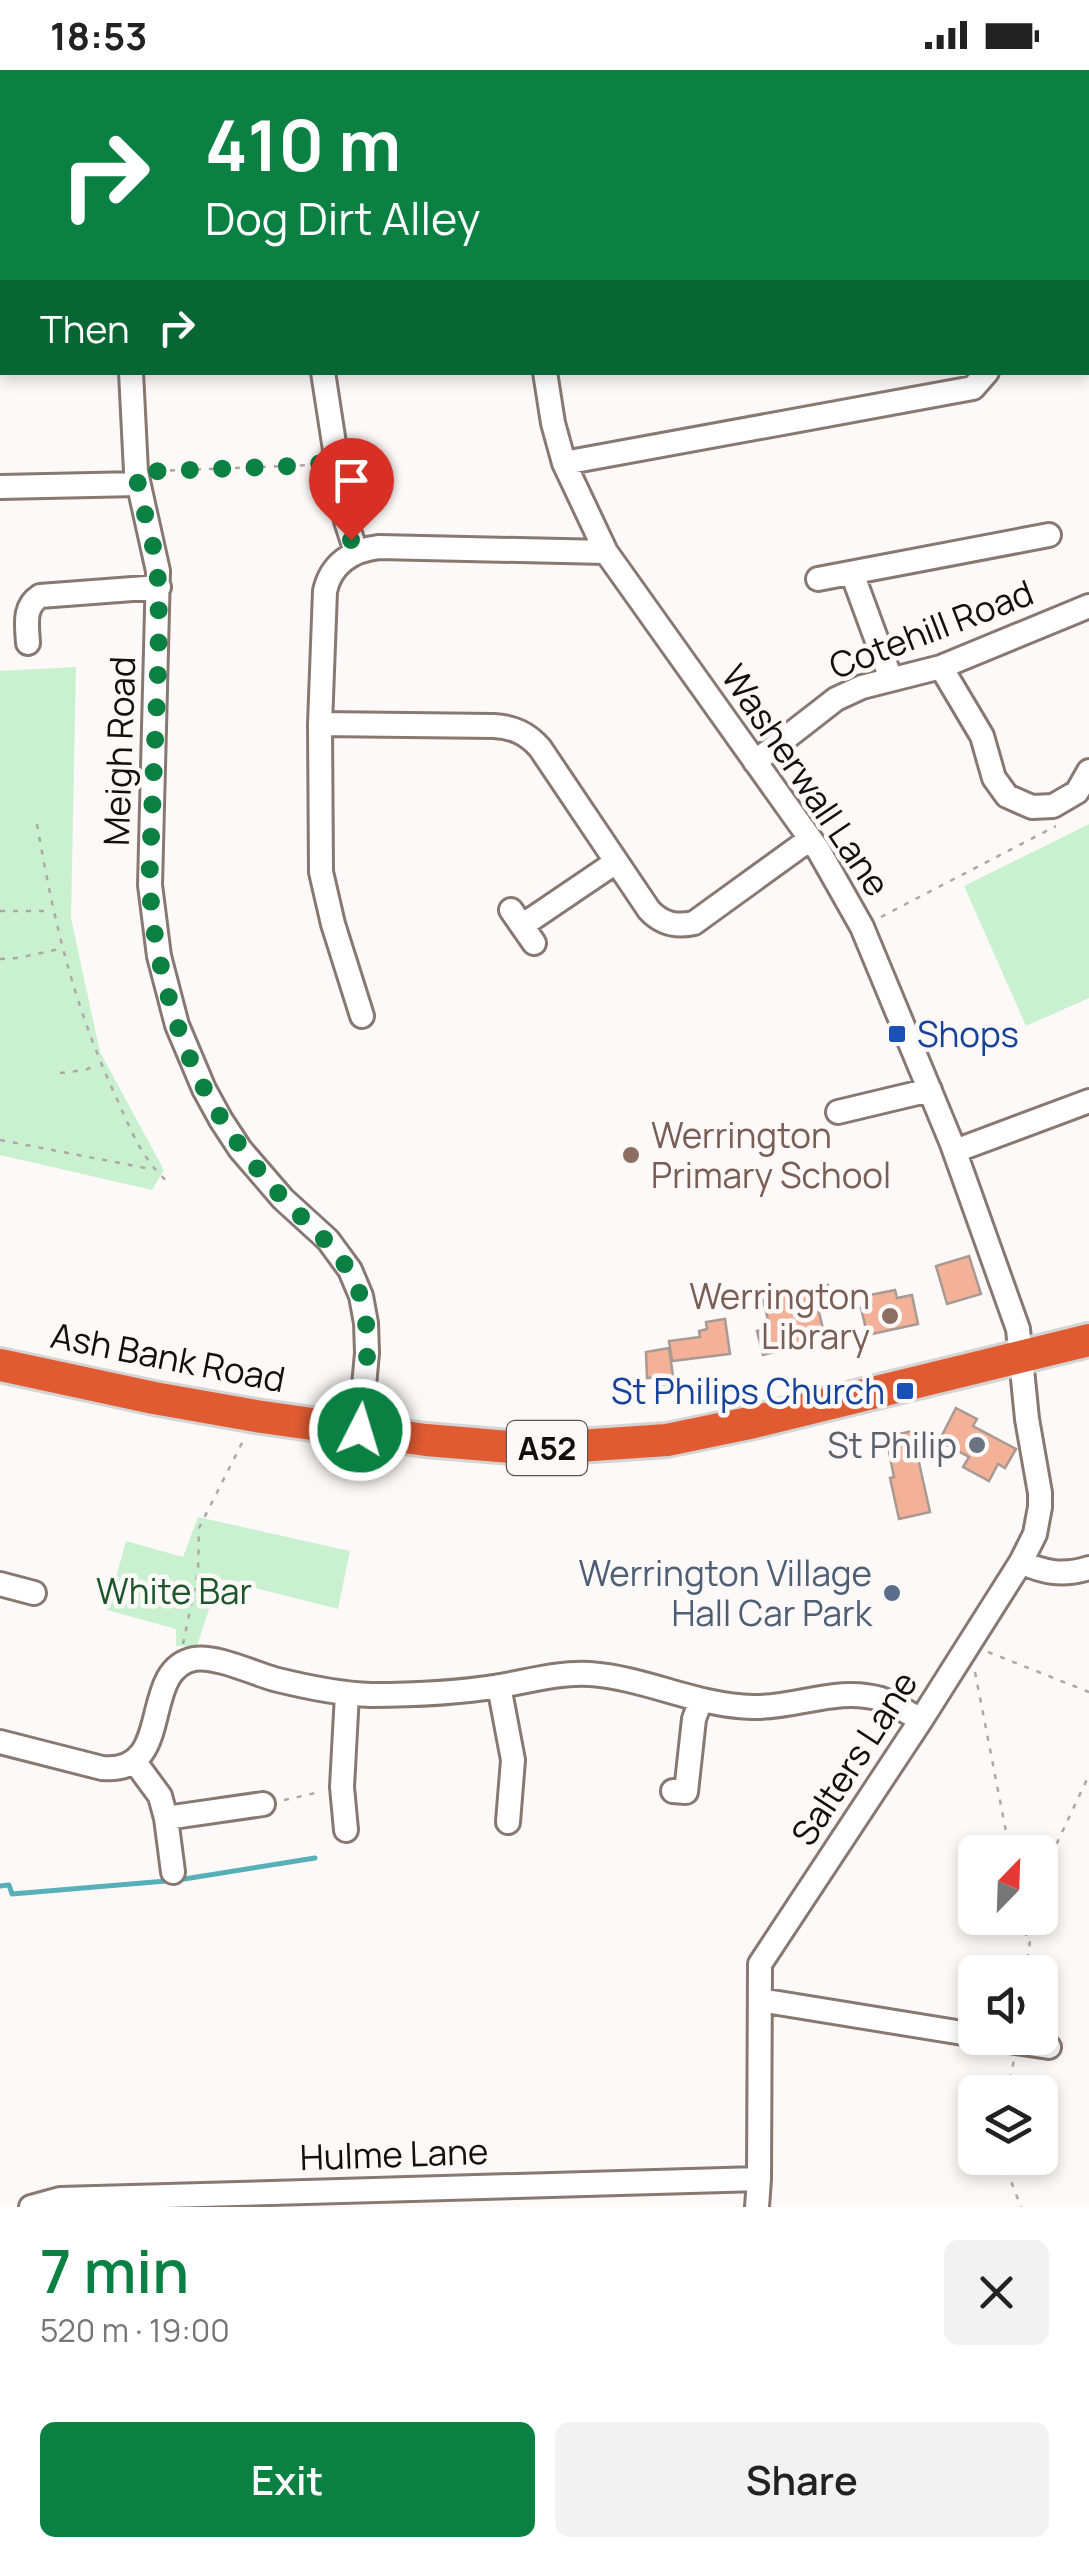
<!DOCTYPE html>
<meta charset="utf-8">
<style>
body{margin:0;font-family:Manrope,sans-serif;background:#f2f2f2;color:#222;height:100vh;display:flex;flex-direction:column;font-size:38px;white-space:nowrap}
*{box-sizing:border-box;margin:0}
p{font-size:32px;color:#767676}
.icon{flex:none;width:55px;height:55px;fill:none;stroke:currentColor;stroke-width:2;stroke-linecap:round;stroke-linejoin:round}
.map{position:relative;height:2137px;overflow:hidden}
.sheet{display:flex;flex-direction:column;background:#fff;flex:1}
.sheet>*{flex:none}
.hud{position:absolute;left:0px;top:0px;width:1090px;height:305px;box-shadow:0 5px 15px #0003;background:#0b8043;color:#fff;overflow:hidden}
.needle{width:65px;rotate:23deg}
.buttons{position:absolute;left:958px;top:1765px;display:grid;gap:20px}
.buttons a{display:grid;place-items:center;width:100px;height:100px;border-radius:15px;background:#fff;box-shadow:0 5px 15px #0003;font-size:50px}
.pin{position:absolute;display:grid;place-items:center;width:85px;height:85px;color:#fff;margin:-102px -42px;border-radius:50% 50% 50% 0;rotate:-45deg;box-shadow:0 0 10px #0007}
.pin .icon{rotate:45deg}
.me{position:absolute;width:110px;margin:-55px;rotate:5deg;stroke-linejoin:round;filter:drop-shadow(0 0 8px #0008)}
.turn{display:flex;align-items:center;gap:35px;height:210px;padding:0 40px;font-size:45px}
.turn .icon{width:130px;height:130px;stroke-width:2.5}
.turn b{display:block;font-size:70px;line-height:85px}
.then{display:flex;align-items:center;height:95px;padding:0 40px;background:#0003;gap:20px;font-size:38px}
.round{display:grid;place-items:center;flex:none;width:105px;height:105px;border-radius:15px;background:#f2f2f2}
.summary{display:flex;align-items:center;justify-content:space-between;height:170px;padding:0 40px}
h1{font-size:60px;font-weight:600;line-height:75px;color:#0b8043}
.primary-button{display:flex;gap:20px;margin-top:auto;padding:20px 40px}
.primary-button a{flex:1;height:115px;border-radius:15px;background:#0b8043;color:#fff;font-size:40px;font-weight:600;line-height:115px;text-align:center}
.primary-button a+a{background:#f2f2f2;color:#222}
.status{display:flex;justify-content:space-between;align-items:center;height:70px;padding:0 50px;background:#fff;direction:ltr}
.status svg{height:28px;fill:currentColor}
.map>svg:first-child{display:block}
</style>
<div class="status"><b>18:53</b><svg viewBox="0 0 49 12"><path d="M0 12V9h3v3zM5 12V6h3v6zM10 12V3h3v9zM15 12V0h3v12zM26 1h20v11H26zM47 4h2v5h-2z"/></svg></div>
<div class="map">
<svg width="1089" height="2137" viewBox="0 0 1089 2137">
<rect width="100%" height="100%" fill="#fdf9f8"/>
<path fill="#caf1cf" d="M 76,597 L 71,848 L 100,982 L 164,1100 L 152,1120 L 0,1085 L 0,601 Z
M 1089,754 L 1089,928 L 1026,956 L 964,816 Z
M 198,1447 L 350,1481 L 338,1539 L 219,1509 L 197,1576 L 176,1576 L 176,1559 L 107,1540 L 126,1471 L 183,1487 Z"/>
<g fill="none" stroke-linecap="round" stroke-linejoin="round">
<path stroke="#57b0b8" stroke-width="5" d="M 0,1816 L 9,1815 L 12,1824 L 178,1810 L 315,1788"/>
</g>
<path fill="#f3b198" stroke="#a99993" stroke-width="2.5" d="M 969,1186 L 981,1224 L 947,1234 L 936,1196 Z
M 828,1215 L 833,1234 L 818,1238 L 824,1263 L 814,1266 L 815,1271 L 763,1285 L 757,1261 L 770,1258 L 763,1230 Z
M 895,1220 L 897,1228 L 912,1225 L 918,1254 L 872,1264 L 871,1258 L 866,1259 L 861,1238 L 872,1236 L 870,1225 Z
M 725,1249 L 730,1284 L 672,1291 L 669,1271 L 700,1267 L 699,1261 L 707,1259 L 706,1252 Z
M 669,1278 L 674,1313 L 658,1315 L 657,1307 L 647,1308 L 646,1282 Z
M 956,1338 L 977,1349 L 973,1356 L 1016,1379 L 1005,1398 L 998,1394 L 989,1411 L 963,1397 L 969,1387 L 939,1371 Z
M 912,1361 L 930,1442 L 899,1449 L 890,1408 L 894,1407 L 886,1367 Z"/>
<g fill="none" stroke-linecap="round" stroke-linejoin="round">
<defs>
<path id="minor" d="M 34,0 L 35,2
M 276,0 L 276,2
M 447,0 L 448,2
M 726,0 L 728,2
M 950,0 L 954,2
M 534,2 L 535,0
M 633,2 L 634,0
M 1025,2 L 1027,0
M 1088,75 L 1089,75
M 0,152 L 2,152
M 1088,188 L 1089,186
M 131,302 L 136,402 L 158,501 L 150,815 L 159,886 L 177,955 L 204,1019 L 221,1050 L 240,1079 L 283,1129 L 328,1170 L 350,1200 L 361,1226 L 366,1253 L 367,1283 L 360,1360
M 323,302 L 346,451 L 356,482
M 545,302 L 553,353 L 564,393 L 606,482 L 819,781 L 862,857 L 952,1074 L 1018,1259 L 1027,1349 L 1040,1423 L 1040,1437 L 1035,1464 L 1021,1492 L 921,1650 L 760,1894 L 759,2109 L 757,2137
M 564,393 L 973,318 L 987,302
M 0,417 L 138,414
M 606,482 L 379,477 C 352,480 331,494 325,521 L 320,654 L 494,656 C 513,657 527,663 540,678 L 649,840 C 662,854 676,857 694,853 L 810,769
M 852,503 L 891,609
M 818,509 L 1049,465
M 28,573 C 27,555 23,537 40,526 L 159,517
M 941,597 L 982,666 L 994,708 L 1007,726 L 1032,737 L 1053,736 L 1077,722 L 1089,701
M 320,654 L 321,802 L 333,854 L 362,946
M 755,692 L 836,629 L 862,617 L 941,597 L 1089,536
M 511,840 L 534,873
M 523,855 L 616,792
M 838,1042 L 930,1020
M 955,1081 L 1089,1031
M 1021,1492 C 1044,1503 1064,1506 1089,1498
M 0,1514 L 34,1523
M 499,1616 L 513,1690 L 508,1752
M 0,1672 L 102,1698 C 176,1705 138,1600 194,1589 C 215,1585 253,1603 274,1609 C 306,1617 339,1624 371,1625 C 415,1625 457,1623 500,1616 C 529,1611 560,1602 590,1604 C 646,1608 697,1636 753,1637 C 796,1638 838,1616 881,1629 C 895,1634 908,1643 921,1650
M 135,1692 L 160,1726 L 166,1748 L 173,1802
M 673,1721 L 686,1722 L 694,1649 L 701,1630
M 166,1748 L 263,1734
M 346,1760 L 342,1717 L 347,1624
M 760,1930 L 975,1965
M 990,1968 L 1049,1977
M 31,2137 L 60,2129 L 759,2109"/>
<path id="highway" d="M 0,1295 L 154,1328 L 256,1346 L 426,1370 L 534,1379 L 667,1370 L 754,1352 L 1089,1270"/>
</defs>
<use href="#minor" stroke="#887872" stroke-width="28"/>
<use href="#highway" stroke="#d5d4d3" stroke-width="38"/>
<path stroke="#ada8a7" stroke-width="2.5" stroke-dasharray="5 8" stroke-linecap="butt" d="M 157,401 L 314,395
M 37,754 C 54,853 74,937 117,1029 C 131,1061 143,1091 170,1114
M 0,841 L 51,841
M 881,847 L 1056,756
M 0,889 L 17,888 L 60,879
M 60,1003 L 85,1000 L 97,995
M 0,1070 L 151,1099
M 183,1574 L 198,1502 L 199,1458 L 244,1369
M 988,1582 L 1089,1622
M 975,1602 L 1010,1782
M 284,1730 L 320,1722
M 1040,1809 L 1089,1705
M 1023,1848 L 1028,1874
M 1026,1902 L 1033,1848
M 1007,2022 L 1014,1990
M 1002,2088 L 1021,2137"/>
<use href="#minor" stroke="#fff" stroke-width="22"/>
<use href="#highway" stroke="#e15b32" stroke-width="32"/>
</g>
<g fill="none" stroke-linecap="round" stroke-linejoin="round">
<path stroke="#0b8043" stroke-width="18" stroke-dasharray="0 32.4" d="M 351,470 L 346,452 L 337,392 L 292,396 L 136,402 C 141,439 157,476 158,513 C 161,591 154,670 152,749 C 151,771 149,794 150,817 C 152,862 162,908 176,951 C 198,1019 233,1073 280,1125 C 310,1158 345,1181 360,1225 C 374,1268 364,1316 360,1360"/>
</g>
<g fill="#1a4fb4" stroke="#fdf9f8" stroke-width="4">
<rect x="887" y="954" width="20" height="20" rx="5"/>
<rect x="895" y="1311" width="20" height="20" rx="5"/>
</g>
<g fill="#8d6e63" stroke="#fdf9f8" stroke-width="4">
<circle cx="631" cy="1085" r="10"/>
<circle cx="890" cy="1246" r="10"/>
</g>
<circle fill="#6b7280" stroke="#fdf9f8" stroke-width="4" cx="977" cy="1375" r="10"/>
<circle fill="#5c6f8a" stroke="#fdf9f8" stroke-width="4" cx="892" cy="1523" r="10"/>
<g text-anchor="middle" dominant-baseline="central" stroke-width="9" stroke-linejoin="round" paint-order="stroke">
<rect fill="#fdf9f8" stroke="#5a5453" stroke-width="2.5" x="507" y="1351" width="80" height="54" rx="8"/>
<g font-size="32" font-weight="bold" fill="#140e0c">
<text x="547" y="1378">A52</text>
</g>
<g font-size="35" fill="#140e0c" stroke="#fdf9f8">
<text transform="translate(931 559) rotate(-21)">Cotehill Road</text>
<text transform="translate(119 681) rotate(-88)">Meigh Road</text>
<text transform="translate(806 710) rotate(56)">Washerwall Lane</text>
<text transform="translate(168 1287) rotate(11)">Ash Bank Road</text>
<text transform="translate(854 1688) rotate(-57)">Salters Lane</text>
<text transform="translate(394 2084) rotate(-2)">Hulme Lane</text>
</g>
<g font-size="35" fill="#164399" stroke="#fdf9f8" text-anchor="start">
<text x="917" y="964">Shops</text>
<text x="885" y="1321" text-anchor="end">St Philips Church</text>
</g>
<g font-size="35" fill="#785e54" stroke="#fdf9f8" text-anchor="start">
<text x="651" y="1065">Werrington<tspan x="651" dy="40">Primary School</tspan></text>
<text x="870" y="1226" text-anchor="end">Werrington<tspan x="870" dy="40">Library</tspan></text>
</g>
<g font-size="35" fill="#5b616d" stroke="#fdf9f8" text-anchor="end">
<text x="957" y="1375">St Philip</text>
</g>
<g font-size="35" fill="#4e5e75" stroke="#fdf9f8" text-anchor="end">
<text x="872" y="1503">Werrington Village<tspan x="872" dy="40">Hall Car Park</tspan></text>
</g>
<g font-size="35" fill="#1c562b" stroke="#fdf9f8">
<text x="174" y="1521">White Bar</text>
</g>
</g>
</svg>
<div class="buttons">
<a><svg class="needle" viewBox="-14 -14 28 28"><path d="M0-13l5 13h-10z" fill="#e53935"/><path d="M0 13l5-13h-10z" fill="#767676"/></svg></a>
<a><svg class="icon" aria-label="sound" viewBox="0 0 24 24"><path d="M4 9h4l5-4v14l-5-4H4zM17 9q2 3 0 6"/></svg></a>
<a><svg class="icon" aria-label="layers" viewBox="0 0 24 24"><path d="M12 4l9 5-9 5-9-5zM3 14l9 5 9-5"/></svg></a>
</div>
<div class="pin" style="left:351px;top:470px;background:#d93025"><svg class="icon" aria-label="arrive" viewBox="0 0 24 24"><path d="M6 21V4h12l-3 4 3 4H6"/></svg></div>
<svg class="me" style="left:360px;top:1360px" viewBox="-20 -20 40 40"><circle r="17" fill="#0b8043" stroke="#fff" stroke-width="3"/><path d="M0-11L8 9 0 5-8 9z" fill="#fff"/></svg>
<div class="hud">
<div class="turn"><svg class="icon" aria-label="right" viewBox="0 0 24 24"><path d="M7 20v-9h11M14 6l5 5-5 5"/></svg><div><b>410 m</b>Dog Dirt Alley</div></div>
<div class="then">Then<svg class="icon" aria-label="right" viewBox="0 0 24 24"><path d="M7 20v-9h11M14 6l5 5-5 5"/></svg></div>
</div>
</div>
<section class="sheet">
<div class="summary"><div><h1>7 min</h1><p>520 m · 19:00</p></div><a class="round"><svg class="icon" aria-label="close" viewBox="0 0 24 24"><path d="M6 6l12 12M18 6L6 18"/></svg></a></div>
<div class="primary-button"><a>Exit</a><a>Share</a></div>
</section>
